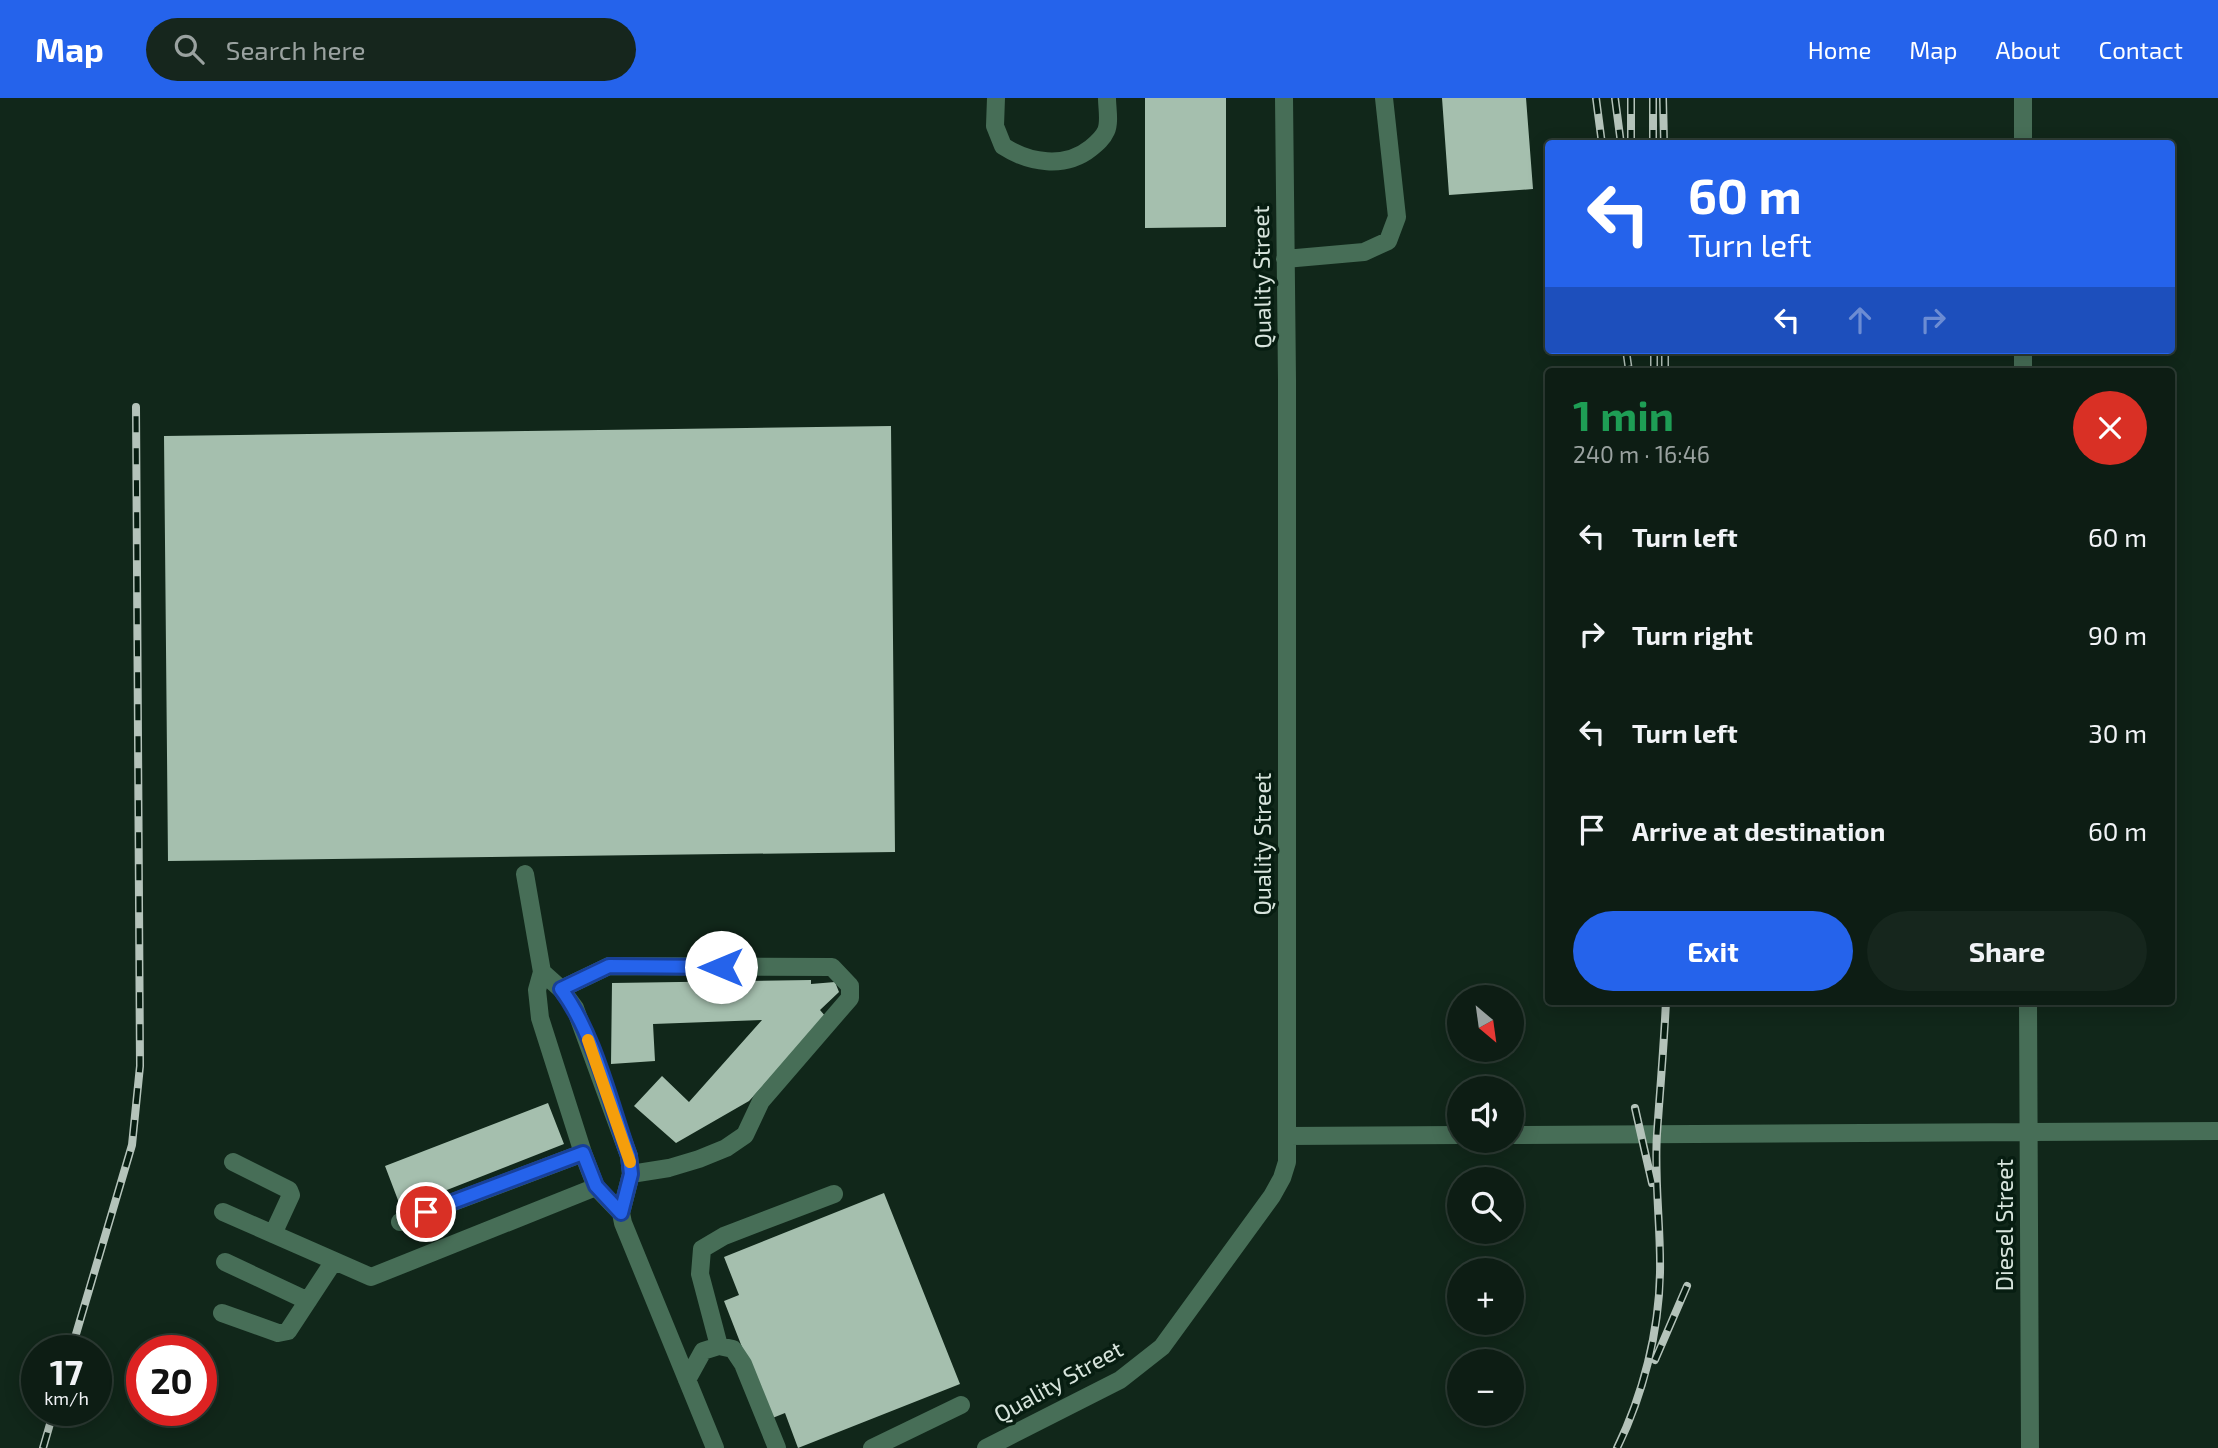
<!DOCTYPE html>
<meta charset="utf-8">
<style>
body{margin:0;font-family:"Exo 2",sans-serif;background:#16261d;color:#f1f3f6;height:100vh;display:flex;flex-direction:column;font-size:26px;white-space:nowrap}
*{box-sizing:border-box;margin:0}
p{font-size:23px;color:#9aa2a0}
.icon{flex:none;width:38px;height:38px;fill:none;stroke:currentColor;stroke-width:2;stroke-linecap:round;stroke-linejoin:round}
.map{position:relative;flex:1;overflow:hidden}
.sheet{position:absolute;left:1545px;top:270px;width:630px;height:637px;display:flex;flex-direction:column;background:#0d1d14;border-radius:7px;box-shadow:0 4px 18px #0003,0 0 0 2px #2d3b34}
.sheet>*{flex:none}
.banner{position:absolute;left:1545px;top:42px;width:630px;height:214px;border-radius:7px;box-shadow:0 4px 18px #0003,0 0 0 2px #2d3b34;background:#2563eb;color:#fff;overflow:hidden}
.needle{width:46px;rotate:151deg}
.controls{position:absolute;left:1447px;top:887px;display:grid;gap:14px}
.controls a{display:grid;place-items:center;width:77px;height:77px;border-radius:50%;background:#0d1d14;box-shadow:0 4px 18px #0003,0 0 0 2px #2d3b34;font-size:35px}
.speed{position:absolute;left:21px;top:1237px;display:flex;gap:14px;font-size:35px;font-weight:700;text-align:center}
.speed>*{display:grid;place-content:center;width:91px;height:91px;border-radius:50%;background:#0d1d14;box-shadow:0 4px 18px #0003,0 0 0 2px #2d3b34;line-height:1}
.speed small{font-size:18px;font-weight:400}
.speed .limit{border:10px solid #d22;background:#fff;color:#111}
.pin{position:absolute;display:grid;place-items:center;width:60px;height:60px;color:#fff;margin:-30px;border:4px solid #fff;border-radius:50%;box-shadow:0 2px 7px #0007}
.me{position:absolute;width:77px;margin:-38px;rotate:270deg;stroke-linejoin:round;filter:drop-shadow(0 0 5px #0008)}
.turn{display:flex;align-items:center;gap:24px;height:147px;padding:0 28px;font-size:32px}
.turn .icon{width:91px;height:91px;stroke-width:2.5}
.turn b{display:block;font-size:49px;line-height:60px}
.lanes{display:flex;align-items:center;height:66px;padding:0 28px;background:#0003;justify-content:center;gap:35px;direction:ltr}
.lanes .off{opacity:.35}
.round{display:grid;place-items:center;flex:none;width:74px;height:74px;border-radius:37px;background:#16261d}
.headline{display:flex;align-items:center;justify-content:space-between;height:119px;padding:0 28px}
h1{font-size:42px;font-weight:700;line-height:52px;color:#1e9e55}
.primary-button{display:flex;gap:14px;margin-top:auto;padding:14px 28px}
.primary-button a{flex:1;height:80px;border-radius:42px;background:#2563eb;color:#fff;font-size:28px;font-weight:700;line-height:80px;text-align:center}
.primary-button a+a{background:#16261d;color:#f1f3f6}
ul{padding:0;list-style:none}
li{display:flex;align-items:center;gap:21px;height:98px;padding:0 28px}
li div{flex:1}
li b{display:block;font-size:26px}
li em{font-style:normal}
header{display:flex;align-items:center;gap:42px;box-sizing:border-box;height:98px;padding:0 35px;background:#2563eb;color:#fff}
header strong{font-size:33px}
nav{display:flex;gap:38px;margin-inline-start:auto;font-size:24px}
.search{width:490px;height:63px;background:#16261d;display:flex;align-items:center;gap:18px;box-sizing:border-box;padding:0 24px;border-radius:38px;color:#9aa2a0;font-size:26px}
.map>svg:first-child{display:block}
</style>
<header>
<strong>Map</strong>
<div class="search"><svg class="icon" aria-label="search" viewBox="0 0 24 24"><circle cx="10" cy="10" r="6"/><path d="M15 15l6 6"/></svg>Search here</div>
<nav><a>Home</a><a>Map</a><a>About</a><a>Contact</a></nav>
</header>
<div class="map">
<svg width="2218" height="1350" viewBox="0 0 2218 1350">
<rect width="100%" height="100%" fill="#11271a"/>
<path fill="#a5bfae" d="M 1145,0 L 1226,0 L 1226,129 L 1145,130 Z
M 1442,0 L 1526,0 L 1533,91 L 1449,97 Z
M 891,328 L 895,754 L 168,763 L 164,338 Z
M 811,882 L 811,886 L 835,884 L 839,894 L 820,912 L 826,919 L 749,1003 L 676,1045 L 634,1008 L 662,978 L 689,1004 L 762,922 L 653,926 L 655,963 L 611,966 L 612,885 Z
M 548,1005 L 564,1046 L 401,1110 L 385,1068 Z
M 884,1095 L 960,1286 L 798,1350 L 785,1315 L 770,1321 L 724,1203 L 739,1197 L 724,1159 Z"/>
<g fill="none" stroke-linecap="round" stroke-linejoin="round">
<path stroke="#476e57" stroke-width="18" d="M 996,0 L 995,28 L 1003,48 C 1029,65 1065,71 1091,50 C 1097,45 1103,40 1106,33 C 1110,24 1107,10 1107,0
M 2023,0 L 2023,46
M 1285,161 L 1364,154 L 1388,143 L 1397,119 L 1384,0
M 2023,252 L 2023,273
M 525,776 L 542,874 L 537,892 L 540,920 L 583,1055 L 596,1089 L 621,1115
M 542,874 L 561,891 L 575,910 L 629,1058 L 631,1076 L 621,1115 L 623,1125 L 715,1350
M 561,891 L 609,868 L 832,869 L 850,888 L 850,900 L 761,1003 L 745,1037 L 726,1050 L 699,1061 L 669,1070 L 631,1076
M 2028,903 L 2030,1350
M 1512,1037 L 2218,1033
M 1287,1038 L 1460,1037
M 233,1064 L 289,1092 L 291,1097 L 273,1136
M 223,1114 L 371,1179 L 596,1089
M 400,1124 L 583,1055
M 225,1164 L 308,1203
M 222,1215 L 278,1235 L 288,1233 L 334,1163
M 719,1248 L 700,1176 L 702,1151 L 724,1138 L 834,1096
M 687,1282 L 703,1253 L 719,1248 L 733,1251 L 743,1266 L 777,1350
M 872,1350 L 961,1307
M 986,1350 L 1120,1282 L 1162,1249 L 1272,1098 L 1282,1080 L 1287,1064 L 1287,282 L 1284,0"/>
<defs>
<path id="rail" d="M 1596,0 L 1602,46
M 1615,0 L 1621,46
M 1631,0 L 1631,46
M 1653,0 L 1653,46
M 1663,0 L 1664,46
M 1626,252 L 1629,273
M 1654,252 L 1654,273
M 1665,252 L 1665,273
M 1635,1010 L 1652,1085
M 71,1253 L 132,1047 L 140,968 L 136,309
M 1655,1262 L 1687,1188
M 43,1350 L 54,1312
M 1617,1350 C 1643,1297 1659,1234 1660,1175 C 1661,1129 1654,1082 1657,1036 C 1660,992 1664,947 1666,903"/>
</defs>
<use href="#rail" stroke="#b4c3ba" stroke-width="8"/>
<use href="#rail" stroke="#071d11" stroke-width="5" stroke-dasharray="16" stroke-linecap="butt"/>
</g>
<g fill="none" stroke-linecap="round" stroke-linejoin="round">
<defs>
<path id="route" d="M 426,1114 L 583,1055 L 596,1088 L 621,1115 L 631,1076 L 629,1058 C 610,1005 594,935 561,891 L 609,868 L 721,869"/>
</defs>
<use href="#route" stroke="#184099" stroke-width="18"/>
<use href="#route" stroke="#2563eb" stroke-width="12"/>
<path stroke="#f59e0b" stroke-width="12" d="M 588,942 L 630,1064"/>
</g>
<g text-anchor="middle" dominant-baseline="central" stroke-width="7" stroke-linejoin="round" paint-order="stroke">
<g font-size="23" fill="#d7e4dc" stroke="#071d11">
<text transform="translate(1261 179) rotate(-91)">Quality Street</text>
<text transform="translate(1262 746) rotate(-90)">Quality Street</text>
<text transform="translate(2004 1127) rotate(-90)">Diesel Street</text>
<text transform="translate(1058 1283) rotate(-29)">Quality Street</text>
</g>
</g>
</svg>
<div class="controls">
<a><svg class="needle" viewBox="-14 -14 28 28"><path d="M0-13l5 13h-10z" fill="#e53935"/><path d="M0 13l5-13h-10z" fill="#9aa2a0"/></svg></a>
<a><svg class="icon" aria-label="sound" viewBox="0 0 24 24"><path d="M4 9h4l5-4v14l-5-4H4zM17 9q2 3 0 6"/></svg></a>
<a><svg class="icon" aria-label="search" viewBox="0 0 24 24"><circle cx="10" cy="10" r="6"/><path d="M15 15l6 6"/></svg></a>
<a>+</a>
<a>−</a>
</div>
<div class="speed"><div>17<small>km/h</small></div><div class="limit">20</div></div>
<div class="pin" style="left:426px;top:1114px;background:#d93025"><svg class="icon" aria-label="arrive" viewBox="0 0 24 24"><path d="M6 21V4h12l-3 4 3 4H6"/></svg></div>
<svg class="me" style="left:721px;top:869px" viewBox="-20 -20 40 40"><circle r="19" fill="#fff"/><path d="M0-13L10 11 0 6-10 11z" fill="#2563eb"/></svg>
<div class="banner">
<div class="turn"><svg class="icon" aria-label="left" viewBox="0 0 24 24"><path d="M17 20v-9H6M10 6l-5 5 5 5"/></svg><div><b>60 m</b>Turn left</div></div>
<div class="lanes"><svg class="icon" aria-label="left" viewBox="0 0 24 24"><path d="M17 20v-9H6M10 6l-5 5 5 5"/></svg><svg class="icon off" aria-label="ahead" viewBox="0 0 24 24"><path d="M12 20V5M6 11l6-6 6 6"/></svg><svg class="icon off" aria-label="right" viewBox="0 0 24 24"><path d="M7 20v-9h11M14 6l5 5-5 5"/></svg></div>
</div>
<section class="sheet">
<div class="headline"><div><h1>1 min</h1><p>240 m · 16:46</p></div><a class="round" style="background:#d93025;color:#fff"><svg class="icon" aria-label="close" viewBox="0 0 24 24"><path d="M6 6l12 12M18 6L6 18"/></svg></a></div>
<ul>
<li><svg class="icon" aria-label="left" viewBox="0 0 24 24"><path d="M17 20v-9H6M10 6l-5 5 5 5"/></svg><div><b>Turn left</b></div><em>60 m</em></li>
<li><svg class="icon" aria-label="right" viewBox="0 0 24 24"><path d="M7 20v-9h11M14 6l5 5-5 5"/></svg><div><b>Turn right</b></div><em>90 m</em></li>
<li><svg class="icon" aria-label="left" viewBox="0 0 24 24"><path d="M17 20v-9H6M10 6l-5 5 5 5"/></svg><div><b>Turn left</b></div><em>30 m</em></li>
<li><svg class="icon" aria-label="arrive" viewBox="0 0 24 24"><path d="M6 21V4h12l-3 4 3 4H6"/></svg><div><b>Arrive at destination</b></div><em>60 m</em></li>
</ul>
<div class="primary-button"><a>Exit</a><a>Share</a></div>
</section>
</div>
